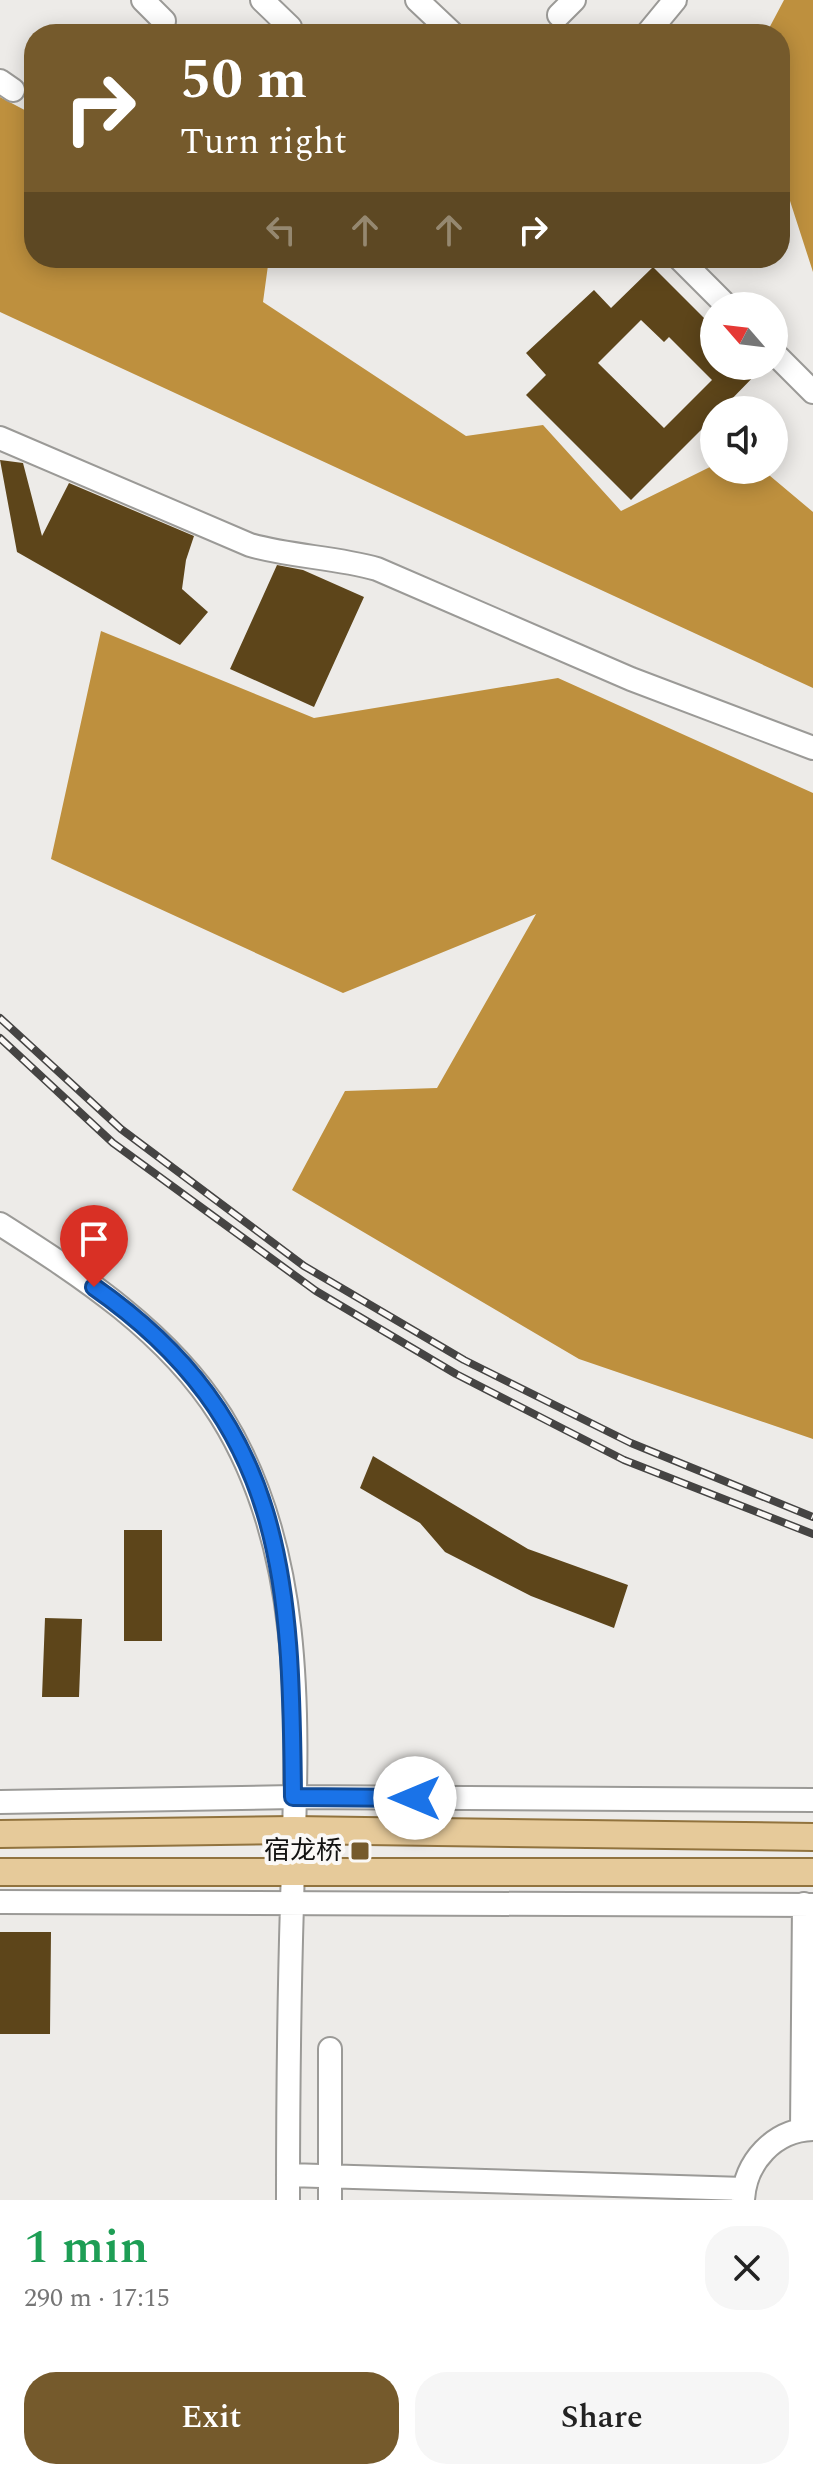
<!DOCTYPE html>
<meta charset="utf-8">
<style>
body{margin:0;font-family:Spectral,"Noto Sans SC",serif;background:#f6f6f6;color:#222;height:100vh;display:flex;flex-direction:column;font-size:30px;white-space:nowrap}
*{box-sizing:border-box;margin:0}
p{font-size:26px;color:#767676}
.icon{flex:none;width:44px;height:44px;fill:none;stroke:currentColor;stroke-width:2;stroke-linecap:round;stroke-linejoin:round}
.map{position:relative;height:2200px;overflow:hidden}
.sheet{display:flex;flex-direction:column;background:#fff;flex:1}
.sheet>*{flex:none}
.guide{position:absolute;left:24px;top:24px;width:766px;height:244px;border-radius:32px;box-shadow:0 4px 20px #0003;background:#755a2c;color:#fff;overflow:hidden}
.needle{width:52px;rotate:298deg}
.tools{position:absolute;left:700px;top:292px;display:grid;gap:16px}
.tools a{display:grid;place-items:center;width:88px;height:88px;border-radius:50%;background:#fff;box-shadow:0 4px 20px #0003;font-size:40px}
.pin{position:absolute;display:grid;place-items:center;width:68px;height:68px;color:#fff;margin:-82px -34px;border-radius:50% 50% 50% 0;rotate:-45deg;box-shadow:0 0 8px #0007}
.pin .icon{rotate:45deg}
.me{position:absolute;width:88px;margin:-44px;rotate:270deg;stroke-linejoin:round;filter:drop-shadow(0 0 6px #0008)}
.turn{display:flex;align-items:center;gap:28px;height:168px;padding:0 24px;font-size:36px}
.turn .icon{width:104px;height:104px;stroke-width:2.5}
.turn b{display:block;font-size:56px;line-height:68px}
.lanes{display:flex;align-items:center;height:76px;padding:0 24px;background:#0003;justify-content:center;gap:40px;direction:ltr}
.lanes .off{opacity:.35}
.round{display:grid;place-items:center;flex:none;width:84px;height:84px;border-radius:32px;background:#f6f6f6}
.headline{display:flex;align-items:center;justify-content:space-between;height:136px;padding:0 24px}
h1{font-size:48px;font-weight:600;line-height:60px;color:#1e9e55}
.cta{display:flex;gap:16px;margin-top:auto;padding:16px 24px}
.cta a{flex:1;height:92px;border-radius:32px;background:#755a2c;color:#fff;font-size:32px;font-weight:600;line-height:92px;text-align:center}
.cta a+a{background:#f6f6f6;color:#222}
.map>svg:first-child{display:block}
</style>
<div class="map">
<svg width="813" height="2200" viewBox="0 0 813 2200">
<rect width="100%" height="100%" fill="#edebe8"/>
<path fill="#be903e" d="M 784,0 L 813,0 L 813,272 L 780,170 L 780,34 L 766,34 Z
M 0,97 L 34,115 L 34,258 L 269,258 L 263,302 L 466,436 L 543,425 L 621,511 L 714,465 L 714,470 L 763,470 L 813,512 L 813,688 L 0,312 Z
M 101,631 L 314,718 L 558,678 L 813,793 L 813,1439 L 579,1359 L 292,1190 L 345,1091 L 437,1088 L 536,914 L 343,993 L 51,859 Z"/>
<path fill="#5d451a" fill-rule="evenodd" d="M 653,267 L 714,328 L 714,366 L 764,366 L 721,410 L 714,410 L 714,417 L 631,500 L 526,395 L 546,375 L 526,353 L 594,290 L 611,308 ZM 641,320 L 664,342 L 669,337 L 712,380 L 664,428 L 598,363 Z
M 0,460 L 23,463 L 42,536 L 69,483 L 194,536 L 186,560 L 182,589 L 208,612 L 180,645 L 17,552 Z
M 277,565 L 303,570 L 364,597 L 314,707 L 230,669 Z
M 373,1456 L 528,1549 L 628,1585 L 614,1628 L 531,1596 L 445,1552 L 420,1523 L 360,1488 Z
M 124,1530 L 162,1530 L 162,1641 L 124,1641 Z
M 45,1618 L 82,1619 L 79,1697 L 42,1697 Z
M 0,1932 L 51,1932 L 50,2034 L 0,2034 Z"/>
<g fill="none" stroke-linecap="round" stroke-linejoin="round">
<defs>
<path id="minor" d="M 143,0 L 164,21
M 262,0 L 290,27
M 417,0 L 453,34
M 559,15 L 574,0
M 647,34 L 675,0
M 0,81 L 13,90
M 679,258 L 727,306
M 774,353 L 813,392
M 0,438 L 250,545 C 292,557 335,557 377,569 L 631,679 L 813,748
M 0,1224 C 82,1276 168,1332 221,1416 C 311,1560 296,1741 292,1904 C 289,2003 288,2102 288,2200
M 0,1802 L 293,1797 L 813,1800
M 0,1902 L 813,1905
M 330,2049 L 330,2200
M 802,2130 L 804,1904
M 288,2175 L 744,2189
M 743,2200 C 745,2162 774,2130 813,2129"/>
<path id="major" d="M 0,1834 L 293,1830 L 813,1837
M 0,1872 L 813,1872"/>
</defs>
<use href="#minor" stroke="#9b9a97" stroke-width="26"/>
<use href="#major" stroke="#91733e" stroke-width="30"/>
<use href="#minor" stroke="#fff" stroke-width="22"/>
<use href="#major" stroke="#e6ca9a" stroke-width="26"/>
<defs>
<path id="rail" d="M 0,1018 L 121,1129 L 304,1266 L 464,1360 L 631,1443 L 813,1517
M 0,1038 L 113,1143 L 316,1291 L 456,1374 L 624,1460 L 813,1534"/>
</defs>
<use href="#rail" stroke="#454443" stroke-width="8"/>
<use href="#rail" stroke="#faf8f6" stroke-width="5" stroke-dasharray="15" stroke-linecap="butt"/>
</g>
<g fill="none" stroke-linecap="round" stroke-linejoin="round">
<defs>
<path id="route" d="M 94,1287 C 287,1422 291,1582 293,1797 L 415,1798"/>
</defs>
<use href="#route" stroke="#114b97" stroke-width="20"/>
<use href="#route" stroke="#1a73e8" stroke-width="14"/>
</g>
<rect fill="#755a2c" stroke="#faf8f6" stroke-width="3" x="350" y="1841" width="20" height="20" rx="4"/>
<g text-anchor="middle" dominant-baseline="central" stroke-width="8" stroke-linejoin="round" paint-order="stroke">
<g font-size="26" fill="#121211" stroke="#faf8f6" text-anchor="end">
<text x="342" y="1851">宿龙桥</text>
</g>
</g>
</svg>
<div class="tools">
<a><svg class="needle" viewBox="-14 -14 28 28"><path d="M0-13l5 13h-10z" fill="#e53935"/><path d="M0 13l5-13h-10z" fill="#767676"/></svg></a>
<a><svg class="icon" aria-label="sound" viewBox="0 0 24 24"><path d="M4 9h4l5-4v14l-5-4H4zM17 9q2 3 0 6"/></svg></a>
</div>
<div class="pin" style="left:94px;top:1287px;background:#d93025"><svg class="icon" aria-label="arrive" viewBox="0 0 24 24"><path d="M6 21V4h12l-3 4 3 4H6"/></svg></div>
<svg class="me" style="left:415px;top:1798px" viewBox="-20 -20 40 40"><circle r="19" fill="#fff"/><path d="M0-13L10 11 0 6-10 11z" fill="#1a73e8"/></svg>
<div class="guide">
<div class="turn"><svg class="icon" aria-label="right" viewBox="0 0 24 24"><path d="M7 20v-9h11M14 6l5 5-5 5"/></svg><div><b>50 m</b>Turn right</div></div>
<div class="lanes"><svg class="icon off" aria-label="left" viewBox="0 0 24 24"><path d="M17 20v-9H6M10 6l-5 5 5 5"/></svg><svg class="icon off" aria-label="ahead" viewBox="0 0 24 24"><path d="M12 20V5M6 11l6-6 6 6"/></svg><svg class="icon off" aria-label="ahead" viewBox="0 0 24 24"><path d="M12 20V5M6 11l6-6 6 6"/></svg><svg class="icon" aria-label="right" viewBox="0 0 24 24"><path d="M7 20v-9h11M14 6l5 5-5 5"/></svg></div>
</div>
</div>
<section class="sheet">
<div class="headline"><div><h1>1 min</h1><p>290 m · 17:15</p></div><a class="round"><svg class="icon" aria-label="close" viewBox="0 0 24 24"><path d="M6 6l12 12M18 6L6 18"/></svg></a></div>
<div class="cta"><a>Exit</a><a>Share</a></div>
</section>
